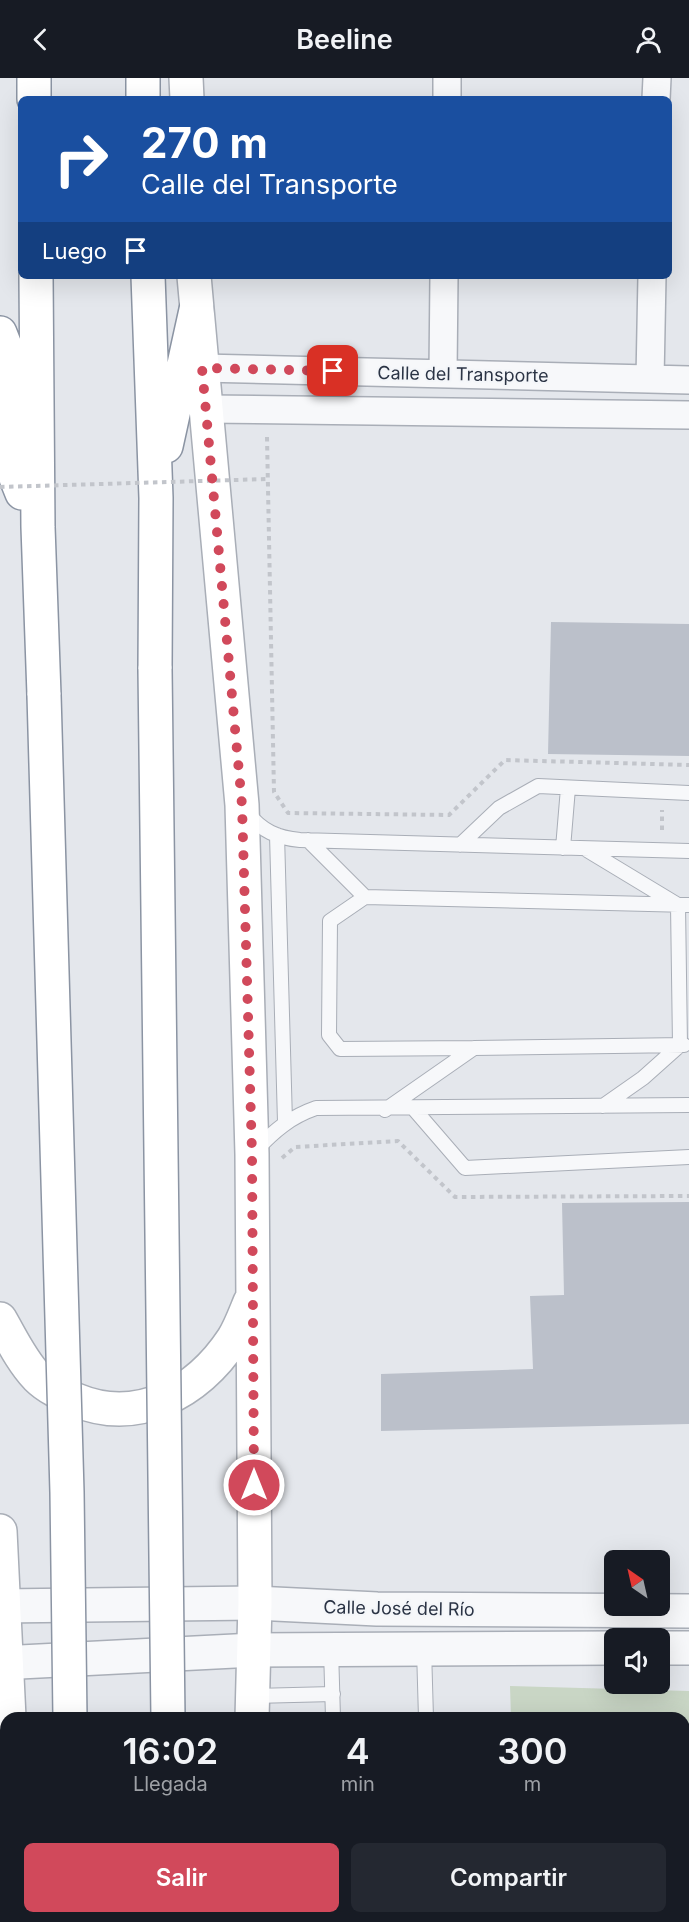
<!DOCTYPE html>
<html lang="es">
<meta charset="utf-8">
<style>
body{margin:0;font-family:Inter,sans-serif;background:#242831;color:#f1f3f6;height:100vh;display:flex;flex-direction:column;font-size:22px;white-space:nowrap}
*{box-sizing:border-box;margin:0}
p{font-size:20px;color:#9ea1a6}
.icon{flex:none;width:33px;height:33px;fill:none;stroke:currentColor;stroke-width:2;stroke-linecap:round;stroke-linejoin:round}
.map{position:relative;flex:1;overflow:hidden}
.sheet{position:absolute;left:0px;top:1634px;width:690px;height:212px;display:flex;flex-direction:column;background:#171b24;border-radius:18px 18px 0 0;box-shadow:0 6px 24px #0002}
.sheet>*{flex:none}
.hud{position:absolute;left:18px;top:18px;width:654px;height:183px;border-radius:9px;box-shadow:0 6px 24px #0002;background:#1a4fa0;color:#fff;overflow:hidden}
.needle{width:39px;rotate:326deg}
.buttons{position:absolute;left:604px;top:1472px;display:grid;gap:12px}
.buttons a{display:grid;place-items:center;width:66px;height:66px;border-radius:9px;background:#171b24;box-shadow:0 6px 24px #0002;font-size:30px}
.pin{position:absolute;display:grid;place-items:center;width:51px;height:51px;color:#fff;margin:-26px;border-radius:12px;box-shadow:0 3px 9px #0006}
.me{position:absolute;width:66px;margin:-33px;rotate:0deg;stroke-linejoin:round;filter:drop-shadow(0 0 4px #0008)}
.turn{display:flex;align-items:center;gap:21px;height:126px;padding:0 24px;font-size:27px}
.turn .icon{width:78px;height:78px;stroke-width:2.5}
.turn b{display:block;font-size:42px;line-height:51px}
.then{display:flex;align-items:center;height:57px;padding:0 24px;background:#0003;gap:12px;font-size:22px}
.eta{display:flex;justify-content:space-evenly;align-items:center;height:102px;text-align:center}
.eta b{font-size:36px;font-weight:600;line-height:42px}
.cta{display:flex;gap:12px;margin-top:auto;padding:12px 24px}
.cta a{flex:1;height:69px;border-radius:9px;background:#d1495b;color:#fff;font-size:24px;font-weight:600;line-height:69px;text-align:center}
.cta a+a{background:#242831;color:#f1f3f6}
header{display:flex;justify-content:space-between;align-items:center;height:78px;padding:0 24px;background:#171b24;font-size:27px;font-weight:600}
.map>svg:first-child{display:block}
</style>
<header><svg class="icon" aria-label="back" viewBox="0 0 24 24"><path d="M15 5l-7 7 7 7"/></svg>Beeline<svg class="icon" aria-label="person" viewBox="0 0 24 24"><circle cx="12" cy="8" r="4"/><path d="M4 21q1-7 8-7t8 7"/></svg></header>
<div class="map">
<svg width="689" height="1844" viewBox="0 0 689 1844">
<rect width="100%" height="100%" fill="#e4e7ec"/>
<path fill="#c9d6c5" d="M 510,1608 L 689,1613 L 689,1844 L 285,1844 L 285,1840 L 300,1839 L 684,1839 L 684,1640 L 511,1639 Z"/>
<path fill="#bbc0ca" d="M 551,544 L 689,546 L 689,678 L 548,676 Z
M 689,1124 L 689,1346 L 381,1353 L 381,1296 L 533,1291 L 530,1218 L 564,1217 L 562,1125 Z"/>
<g fill="none" stroke-linecap="round" stroke-linejoin="round">
<defs>
<path id="service" d="M 248,735 C 261,753 278,760 300,762 L 689,773
M 277,757 L 285,1044
M 308,762 L 365,819 L 689,827
M 460,767 L 499,730 L 538,708 L 689,715
M 563,770 L 568,710
M 587,772 L 678,827 L 680,967 L 643,1000 L 603,1028
M 365,819 L 330,843 L 329,957 L 340,971 L 474,970
M 414,1031 L 465,1090 L 689,1079
M 385,1032 L 474,970 L 684,967
M 256,1072 C 274,1053 290,1039 316,1030 L 689,1027
M 331,1571 L 333,1640
M 424,1571 L 426,1640
M 253,1618 L 333,1616"/>
<path id="minor" d="M 447,21 L 447,0
M 656,21 L 657,0
M 202,290 L 689,302
M 443,295 L 444,198
M 650,301 L 652,198
M 206,331 L 689,337"/>
<path id="tertiary" d="M 0,1528 L 255,1525 L 377,1531 L 689,1533
M 660,1570 L 689,1570
M 0,1585 L 254,1572 L 615,1570"/>
<path id="secondary" d="M 186,0 L 187,21
M 194,198 L 242,727 L 252,1076 L 255,1525 L 252,1640
M 0,1241 C 11,1260 21,1282 37,1299 C 48,1310 62,1316 76,1322 C 138,1348 198,1314 233,1261 C 240,1250 245,1236 250,1224
M 0,1453 L 9,1640
M 237,1839 L 240,1844
M 32,1844 L 34,1839"/>
<path id="trunk" d="M 34,0 L 34,21
M 143,0 L 143,21
M 36,198 L 38,449 L 44,617
M 148,198 L 156,420 L 155,591
M 0,255 L 11,283 L 16,400 L 22,415
M 166,368 L 196,232
M 73,1839 L 73,1844
M 171,1839 L 171,1844"/>
</defs>
<use href="#service" stroke="#a9aeb7" stroke-width="16"/>
<use href="#minor" stroke="#a9aeb7" stroke-width="30"/>
<use href="#tertiary" stroke="#a9aeb7" stroke-width="36"/>
<use href="#secondary" stroke="#a9aeb7" stroke-width="36"/>
<use href="#trunk" stroke="#8b94a3" stroke-width="36"/>
<path stroke="#c2c5cb" stroke-width="4" stroke-dasharray="4.5 4.5" stroke-linecap="butt" d="M 267,359 L 274,714 L 288,735 L 449,737 L 505,682 L 689,687
M 662,752 L 662,732
M 282,1080 L 295,1069 L 398,1063 L 455,1119 L 689,1118"/>
<use href="#service" stroke="#f7f8fa" stroke-width="14"/>
<use href="#minor" stroke="#f7f8fa" stroke-width="27"/>
<use href="#tertiary" stroke="#f7f8fa" stroke-width="33"/>
<use href="#secondary" stroke="#fff" stroke-width="33"/>
<use href="#trunk" stroke="#fff" stroke-width="33"/>
<defs>
<path id="trunk-bridge" d="M 155,591 L 168,1640
M 44,617 L 67,1414 L 70,1640"/>
</defs>
<use href="#trunk-bridge" stroke="#8b94a3" stroke-width="36" stroke-linecap="butt"/>
<path stroke="#c2c5cb" stroke-width="4" stroke-dasharray="4.5 4.5" stroke-linecap="butt" d="M 0,409 L 268,401"/>
<use href="#trunk-bridge" stroke="#fff" stroke-width="33"/>
</g>
<g fill="none" stroke-linecap="round" stroke-linejoin="round">
<path stroke="#d1495b" stroke-width="10" stroke-dasharray="0 18" d="M 254,1407 L 252,1076 L 242,727 L 202,290 L 333,293"/>
</g>
<g text-anchor="middle" dominant-baseline="central" stroke-width="4.5" stroke-linejoin="round" paint-order="stroke">
<g font-size="18" fill="#2b3445" stroke="#f4f6f9">
<text transform="translate(463 296) rotate(1)">Calle del Transporte</text>
<text transform="translate(399 1530) rotate(1)">Calle José del Río</text>
</g>
</g>
</svg>
<div class="buttons">
<a><svg class="needle" viewBox="-14 -14 28 28"><path d="M0-13l5 13h-10z" fill="#e53935"/><path d="M0 13l5-13h-10z" fill="#9ea1a6"/></svg></a>
<a><svg class="icon" aria-label="sound" viewBox="0 0 24 24"><path d="M4 9h4l5-4v14l-5-4H4zM17 9q2 3 0 6"/></svg></a>
</div>
<div class="pin" style="left:333px;top:293px;background:#d93025"><svg class="icon" aria-label="arrive" viewBox="0 0 24 24"><path d="M6 21V4h12l-3 4 3 4H6"/></svg></div>
<svg class="me" style="left:254px;top:1407px" viewBox="-20 -20 40 40"><circle r="17" fill="#d1495b" stroke="#fff" stroke-width="3"/><path d="M0-11L8 9 0 5-8 9z" fill="#fff"/></svg>
<div class="hud">
<div class="turn"><svg class="icon" aria-label="right" viewBox="0 0 24 24"><path d="M7 20v-9h11M14 6l5 5-5 5"/></svg><div><b>270 m</b>Calle del Transporte</div></div>
<div class="then">Luego<svg class="icon" aria-label="arrive" viewBox="0 0 24 24"><path d="M6 21V4h12l-3 4 3 4H6"/></svg></div>
</div>
<section class="sheet">
<div class="eta">
<div><b>16:02</b><p>Llegada</p></div>
<div><b>4</b><p>min</p></div>
<div><b>300</b><p>m</p></div>
</div>
<div class="cta"><a>Salir</a><a>Compartir</a></div>
</section>
</div>
